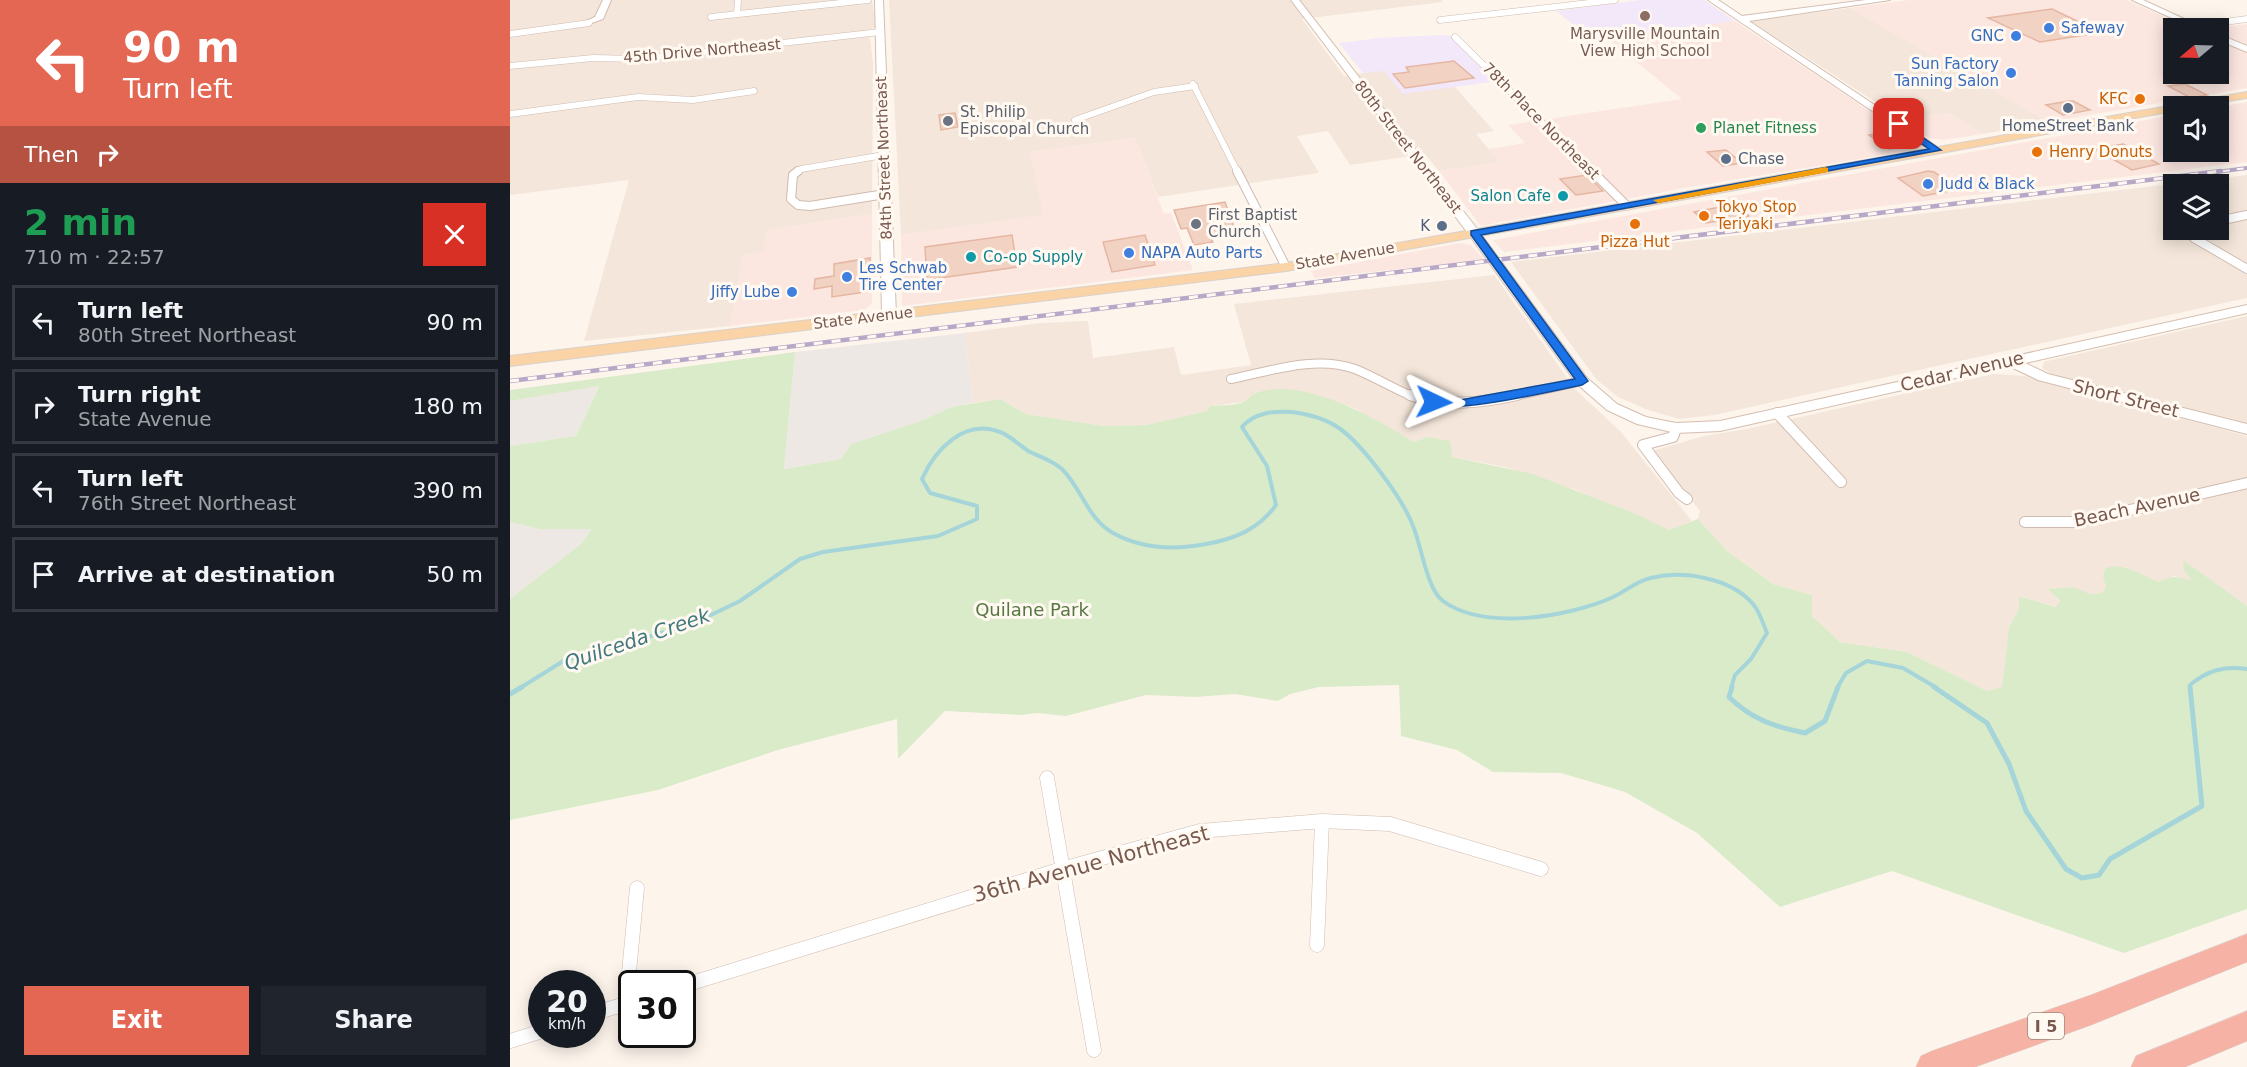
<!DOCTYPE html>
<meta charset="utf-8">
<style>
body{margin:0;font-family:"DejaVu Sans",sans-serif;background:#20242c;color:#f1f3f6;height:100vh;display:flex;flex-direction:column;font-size:22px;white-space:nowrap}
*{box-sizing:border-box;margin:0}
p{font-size:20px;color:#9ea1a6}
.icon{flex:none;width:33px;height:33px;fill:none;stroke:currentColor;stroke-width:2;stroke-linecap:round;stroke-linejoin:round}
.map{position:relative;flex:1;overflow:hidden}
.details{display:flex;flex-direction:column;background:#171b24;width:510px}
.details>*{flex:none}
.guide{background:#e46753;color:#fff;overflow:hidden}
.needle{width:39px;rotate:251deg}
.fabs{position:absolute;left:1653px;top:18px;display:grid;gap:12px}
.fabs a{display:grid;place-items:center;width:66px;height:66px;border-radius:0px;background:#171b24;box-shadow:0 3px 15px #0003;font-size:30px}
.speed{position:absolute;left:18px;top:970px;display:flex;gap:12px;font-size:30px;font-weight:700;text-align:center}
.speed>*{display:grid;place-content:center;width:78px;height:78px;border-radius:50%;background:#171b24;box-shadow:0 3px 15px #0003;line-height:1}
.speed small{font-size:15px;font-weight:400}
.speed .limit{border:3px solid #111;border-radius:9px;background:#fff;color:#111}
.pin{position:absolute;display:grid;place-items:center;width:51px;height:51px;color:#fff;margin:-26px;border-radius:12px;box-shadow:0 3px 9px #0006}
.me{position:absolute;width:66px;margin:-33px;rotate:92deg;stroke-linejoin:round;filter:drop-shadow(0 0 4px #0008)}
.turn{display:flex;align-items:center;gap:21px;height:126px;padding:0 24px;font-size:27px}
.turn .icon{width:78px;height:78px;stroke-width:2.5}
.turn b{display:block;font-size:42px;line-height:51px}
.then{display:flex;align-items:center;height:57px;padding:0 24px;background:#0003;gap:12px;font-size:22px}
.round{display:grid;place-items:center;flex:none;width:63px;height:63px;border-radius:0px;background:#20242c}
.overview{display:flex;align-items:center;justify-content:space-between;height:102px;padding:0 24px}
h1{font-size:36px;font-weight:600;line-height:45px;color:#1e9e55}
.primary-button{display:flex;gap:12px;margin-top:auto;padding:12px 24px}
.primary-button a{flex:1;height:69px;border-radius:0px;background:#e46753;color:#fff;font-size:24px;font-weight:600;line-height:69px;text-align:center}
.primary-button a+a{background:#20242c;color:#f1f3f6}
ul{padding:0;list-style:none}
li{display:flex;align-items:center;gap:18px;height:75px;margin:0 12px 9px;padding:0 12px;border:3px solid #363941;border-radius:0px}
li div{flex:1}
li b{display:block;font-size:22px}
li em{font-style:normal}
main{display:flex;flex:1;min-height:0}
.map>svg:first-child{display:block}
</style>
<main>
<section class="details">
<div class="guide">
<div class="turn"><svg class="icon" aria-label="left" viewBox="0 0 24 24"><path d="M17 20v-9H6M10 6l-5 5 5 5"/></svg><div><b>90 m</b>Turn left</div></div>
<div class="then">Then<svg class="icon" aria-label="right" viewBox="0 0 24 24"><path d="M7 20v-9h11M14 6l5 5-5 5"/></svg></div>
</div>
<div class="overview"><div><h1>2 min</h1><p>710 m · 22:57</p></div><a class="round" style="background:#d93025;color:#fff"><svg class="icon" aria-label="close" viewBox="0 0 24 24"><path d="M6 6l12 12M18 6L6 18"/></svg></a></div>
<ul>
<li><svg class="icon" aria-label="left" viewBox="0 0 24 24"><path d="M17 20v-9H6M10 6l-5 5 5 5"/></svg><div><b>Turn left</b><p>80th Street Northeast</p></div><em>90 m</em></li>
<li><svg class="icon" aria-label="right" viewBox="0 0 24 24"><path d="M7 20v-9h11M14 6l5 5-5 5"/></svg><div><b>Turn right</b><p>State Avenue</p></div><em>180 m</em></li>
<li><svg class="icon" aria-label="left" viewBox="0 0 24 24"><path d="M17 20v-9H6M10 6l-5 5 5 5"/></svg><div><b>Turn left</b><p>76th Street Northeast</p></div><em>390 m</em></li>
<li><svg class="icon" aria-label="arrive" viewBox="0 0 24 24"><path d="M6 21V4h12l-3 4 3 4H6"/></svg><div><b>Arrive at destination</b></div><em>50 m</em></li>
</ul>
<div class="primary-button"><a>Exit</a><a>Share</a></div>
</section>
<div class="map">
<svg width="1737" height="1067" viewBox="0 0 1737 1067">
<rect width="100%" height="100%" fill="#fdf5ec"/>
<path fill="#f4e6da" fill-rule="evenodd" d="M 0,0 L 362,0 L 366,27 L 355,32 L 131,58 L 0,64 Z
M 379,0 L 931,0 L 933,2 L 792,19 L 834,76 L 874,70 L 945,87 L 984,131 L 966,134 L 990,162 L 929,171 L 915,154 L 840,165 L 818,131 L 787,136 L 809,173 L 648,197 L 625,138 L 520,152 L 534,215 L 391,235 Z
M 1340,8 L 1539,122 L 1473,134 L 1439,113 L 1393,120 L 1241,21 Z
M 356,36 L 360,38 L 363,63 L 362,214 L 257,230 L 254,252 L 233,255 L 220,326 L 74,341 L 119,180 L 0,195 L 0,67 L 75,61 L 125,62 Z
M 1737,175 L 1737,298 L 1204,415 L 1169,419 L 1138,410 L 1108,397 L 1086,379 L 1001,262 ZM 1664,184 L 1708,184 L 1708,230 L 1664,230 Z
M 984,275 L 1065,389 L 1111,432 L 1182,521 L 1159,530 L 1066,490 L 995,467 L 942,457 L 918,437 L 903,442 L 844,408 L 808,395 L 772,390 L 746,392 L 733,402 L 701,406 L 697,411 L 636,425 L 594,426 L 516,414 L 490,399 L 463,403 L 455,333 L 530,323 L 578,321 L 583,358 L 664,347 L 671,375 L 741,365 L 724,304 Z
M 1737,316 L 1737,424 L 1543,375 L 1532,368 L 1534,362 L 1537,361 Z
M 1483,374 L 1515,376 L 1737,436 L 1737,606 L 1728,600 L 1672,578 L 1664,576 L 1649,582 L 1615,567 L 1593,578 L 1596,587 L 1593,593 L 1580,594 L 1564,587 L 1539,589 L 1550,602 L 1547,607 L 1510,596 L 1509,609 L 1499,627 L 1492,687 L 1477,691 L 1397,652 L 1330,642 L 1302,616 L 1302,595 L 1263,584 L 1217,551 L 1188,519 L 1190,511 L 1142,451 L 1194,436 L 1237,429 Z"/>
<path fill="#fce6e0" d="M 1399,0 L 1616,0 L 1681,28 L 1664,28 L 1664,74 L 1708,74 L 1709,41 L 1737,53 L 1737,88 L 1539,122 L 1340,8 Z
M 1225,21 L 1410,145 L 1409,149 L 1180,187 L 971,226 L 929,171 L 989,162 L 979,149 L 1015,143 L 998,125 L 1172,99 L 1097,38 Z
M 1737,24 L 1737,46 L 1709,33 L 1708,28 Z
M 1737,102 L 1737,162 L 994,252 L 983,240 L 1663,115 L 1664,152 L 1708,152 L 1709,107 Z
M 1439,113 L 1473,134 L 1433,140 L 1419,138 L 1393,120 Z
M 625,138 L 654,214 L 661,213 L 683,270 L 392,306 L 391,235 L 533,215 L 520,152 Z
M 362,214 L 362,304 L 354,310 L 220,326 L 233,255 L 254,252 L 257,230 Z
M 950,243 L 961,245 L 974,260 L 805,278 L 801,271 Z"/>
<path fill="#eee8e4" d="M 455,333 L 463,403 L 441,407 L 411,421 L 341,444 L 331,459 L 274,469 L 285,352 Z
M 89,385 L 66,436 L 0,446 L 0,401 Z
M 0,522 L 29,529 L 81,528 L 72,543 L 0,599 Z"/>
<path fill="#f2e8fa" d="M 1130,0 L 1194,0 L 1225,21 L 1083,40 L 1046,11 Z
M 934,35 L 943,37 L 989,81 L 893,94 L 874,71 L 853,73 L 829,43 L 869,38 Z"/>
<path fill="#daebc9" d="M 285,352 L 274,469 L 331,459 L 341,444 L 411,421 L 441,407 L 490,399 L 516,414 L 594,426 L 636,425 L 697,411 L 700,406 C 710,405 724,406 733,402 C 738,400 742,393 748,392 C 796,378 864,417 903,442 L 918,437 L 940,441 L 942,457 L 1023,474 L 1126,514 L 1159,530 L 1188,519 L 1217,551 L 1263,584 L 1302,595 L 1302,616 L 1330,642 L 1397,652 L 1477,691 L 1492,687 L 1499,627 L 1509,609 L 1509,596 L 1546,607 L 1550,601 L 1538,589 L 1564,587 L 1580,594 L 1592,593 L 1596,587 L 1593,578 L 1595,569 C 1611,560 1633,576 1649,582 C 1662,575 1668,576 1682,581 L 1674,570 L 1673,560 L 1737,606 L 1737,909 L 1614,953 L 1382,871 L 1270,907 L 1187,833 L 1115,792 L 1051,773 L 983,772 L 947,750 L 891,736 L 889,685 L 809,687 L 780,694 L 768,701 L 725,694 L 686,697 L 636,695 L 556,716 L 527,713 L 511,715 L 435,711 L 388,759 L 387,719 L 268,750 L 148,790 L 0,820 L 0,599 L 72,543 L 81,529 L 29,529 L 0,522 L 0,446 L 66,436 L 89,386 L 0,401 L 0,390 Z"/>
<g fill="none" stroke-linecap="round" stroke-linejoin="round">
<path stroke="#a5d5d9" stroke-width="4" d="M 10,688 L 55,660 L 180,625 L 230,601 L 290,559 L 313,552 L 428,536 L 467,519 L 467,506 L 420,493 L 412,479 C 425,450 454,418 490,432 C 501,436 510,446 520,452 C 531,457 543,461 552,469 C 572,489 577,518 603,533 C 632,549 665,550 696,544 C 725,539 749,529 766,505 L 757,466 L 732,427 C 745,412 764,411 782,412 C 798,414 816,419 829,428 C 853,445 893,499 903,526 C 911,544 917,590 933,601 C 974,631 1057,617 1101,598 C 1115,592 1126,581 1141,578 C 1173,570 1221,578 1243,604 C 1250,612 1253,624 1257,633 L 1241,659 L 1225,675 L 1221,688
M 1327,688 L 1336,673 L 1357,661 L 1393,668 L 1427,688
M 1680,688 L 1680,685 C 1698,670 1714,666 1737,669"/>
<path stroke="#a5d5d9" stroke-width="5" d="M 1222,687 L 1219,697 C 1241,719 1265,727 1295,733 L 1315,721 L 1328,687
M 1424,687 L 1477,723 L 1499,764 L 1516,811 L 1556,869 L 1572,878 L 1589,875 L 1600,859 L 1692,806 L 1680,687
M 0,694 L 12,687"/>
</g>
<path fill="#f2d2c3" stroke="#e5b7a3" stroke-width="1.5" d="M 1542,9 L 1588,31 L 1571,33 L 1575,35 L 1530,42 L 1478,18 Z
M 944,61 L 964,78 L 895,88 L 883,74 L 899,72 L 896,67 Z
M 1675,84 L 1697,95 L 1681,98 L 1658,86 Z
M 1559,101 L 1563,101 L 1580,110 L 1553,115 L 1536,105 Z
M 445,113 L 448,127 L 431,130 L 429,115 Z
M 1386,131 L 1406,144 L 1379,149 L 1359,135 Z
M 1613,144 L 1649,164 L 1622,170 L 1585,149 Z
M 1216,150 L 1232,163 L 1213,166 L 1197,152 Z
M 1418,171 L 1424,172 L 1450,189 L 1413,196 L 1388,178 Z
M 1077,175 L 1093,191 L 1066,195 L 1050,179 Z
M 715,202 L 727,235 L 701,239 L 703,242 L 684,245 L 677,228 L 671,229 L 664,210 Z
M 1226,204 L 1239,216 L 1196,223 L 1184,212 Z
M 502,235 L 507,267 L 417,280 L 415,247 Z
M 635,235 L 645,265 L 602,272 L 593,242 Z
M 360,258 L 361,291 L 322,297 L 322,286 L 304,289 L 305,279 L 324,276 L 324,264 Z"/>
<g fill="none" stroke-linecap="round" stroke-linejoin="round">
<defs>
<path id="street-far3" d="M 227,14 L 228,0
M 201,17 L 358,0
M 930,20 L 1105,0
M 1685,26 L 1737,19
M 0,34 L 79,23
M 945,37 L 1083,173
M 0,66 L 83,58 L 129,59 L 370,32
M 683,84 L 728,173
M 0,114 L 128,97 L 183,100 L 244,91
M 565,120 L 644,92 L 685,86
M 286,173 L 291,169 L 374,155"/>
<path id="street-far2" d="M 288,171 L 283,175 L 281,199 L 288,205 L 300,206 L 375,194
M 727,171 L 776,267
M 1082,171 L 1117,206
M 1708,221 L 1737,215
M 1680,230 L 1677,231 L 1684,238 L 1737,269
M 721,379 C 761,371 805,355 845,369 C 865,377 884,389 904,397
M 1000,397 L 1072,381"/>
<path id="street-far1" d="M 900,395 C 935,407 971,403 1007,395
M 1267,413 L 1331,482
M 1166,428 L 1163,437 L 1133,445 L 1169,493 L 1177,499
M 1515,522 L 1568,522 L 1737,483"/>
<path id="street" d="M 537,778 L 584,1050
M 807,945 L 812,821
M 172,986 L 552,869 L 690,831 L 812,821 L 880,824 L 1031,869
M 116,1004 L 127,888
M 82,1014 L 122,1002
M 0,1041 L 32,1031"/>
<path id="secondary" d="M 93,0 L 101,0 L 93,19 L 76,25 L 76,21 L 85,17 Z
M 365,0 L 373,0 L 386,315 L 379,319 L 372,315 Z
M 781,0 L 789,0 L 968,230 L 1077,378 L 1107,404 L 1136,417 L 1166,423 L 1210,421 L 1737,305 L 1737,313 L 1515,363 L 1538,374 L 1737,424 L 1737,434 L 1528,380 L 1499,366 L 1210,431 L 1166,433 L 1127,424 L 1097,410 L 1067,384 L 960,236 Z
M 1198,0 L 1208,0 L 1232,16 L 1356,0 L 1380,0 L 1239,21 L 1432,150 L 1423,152 Z
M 1622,0 L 1633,0 L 1694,28 L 1684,28 Z
M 1708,34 L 1737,46 L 1737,52 L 1708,40 Z"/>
<path id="primary" d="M 1737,92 L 1737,98 L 1688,106 L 1664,106 L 1664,111 L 776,271 L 0,366 L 0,356 L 776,263 Z"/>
<path id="highway" d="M 1737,934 L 1737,962 L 1581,1025 L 1465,1067 L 1406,1067 L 1411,1056 L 1422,1051 L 1581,995 Z
M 1737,1011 L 1737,1041 L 1675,1067 L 1621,1067 L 1626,1056 Z"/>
</defs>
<use href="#street-far3" stroke="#d0bbb0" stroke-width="7"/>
<use href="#street-far2" stroke="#d0bbb0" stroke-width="10"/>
<use href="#street-far1" stroke="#d0bbb0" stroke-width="12"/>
<use href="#street" stroke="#d0bbb0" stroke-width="15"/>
<use href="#secondary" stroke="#d5beb0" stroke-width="2"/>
<use href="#primary" stroke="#d9d1cd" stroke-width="2"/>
<use href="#highway" stroke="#d9d1cd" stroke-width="1"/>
<use href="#street-far3" stroke="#fff" stroke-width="6"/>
<use href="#street-far2" stroke="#fff" stroke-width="8"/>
<use href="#street-far1" stroke="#fff" stroke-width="10"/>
<use href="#street" stroke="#fff" stroke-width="14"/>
<use href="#secondary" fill="#fff" fill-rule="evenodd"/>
<use href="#primary" fill="#fad3a6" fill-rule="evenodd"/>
<use href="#highway" fill="#f6b2a4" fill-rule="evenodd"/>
<defs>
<path id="rail-far1" d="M 1699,173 L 1737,168"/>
<path id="rail" d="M 0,381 L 1711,171"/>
</defs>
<use href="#rail-far1" stroke="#b7a8c8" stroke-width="4"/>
<use href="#rail" stroke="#b7a8c8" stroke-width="4.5"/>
<use href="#rail-far1" stroke="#fff9f2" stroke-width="2" stroke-dasharray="7" stroke-linecap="butt"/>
<use href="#rail" stroke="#fff9f2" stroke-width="3" stroke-dasharray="9" stroke-linecap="butt"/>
</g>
<path fill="#1a73e8" stroke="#114b97" stroke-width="1.5" d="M 1386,123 L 1392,123 L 1431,150 L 971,235 L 1078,381 L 1072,385 C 1046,390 935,417 918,402 L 924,398 L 950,400 L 1065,379 L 961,235 L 961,231 L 1419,149 L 1386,126 Z"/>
<path fill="#f59e0b" d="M 1315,167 L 1318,168 L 1318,172 L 1148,203 L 1143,200 Z"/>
<circle fill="#8d6e63" stroke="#fff9f2" stroke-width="2" cx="1135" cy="16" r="6"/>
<g fill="#3f7fe0" stroke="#fff9f2" stroke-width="2">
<circle cx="1539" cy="28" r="6"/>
<circle cx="1506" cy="36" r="6"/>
<circle cx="1501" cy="73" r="6"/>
<circle cx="1418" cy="184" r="6"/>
<circle cx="619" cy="253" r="6"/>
<circle cx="337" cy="277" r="6"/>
<circle cx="282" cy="292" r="6"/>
</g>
<g fill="#e8710a" stroke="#fff9f2" stroke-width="2">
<circle cx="1630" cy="99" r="6"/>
<circle cx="1527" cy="152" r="6"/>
<circle cx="1194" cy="216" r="6"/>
<circle cx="1125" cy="224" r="6"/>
</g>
<g fill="#5c6f8a" stroke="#fff9f2" stroke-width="2">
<circle cx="1558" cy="108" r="6"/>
<circle cx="1216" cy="159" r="6"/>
<circle cx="932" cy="226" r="6"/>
</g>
<g fill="#6b7280" stroke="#fff9f2" stroke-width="2">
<circle cx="438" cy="121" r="6"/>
<circle cx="686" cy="224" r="6"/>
</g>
<circle fill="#2e9e5b" stroke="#fff9f2" stroke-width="2" cx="1191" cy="128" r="6"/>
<g fill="#0f9aa8" stroke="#fff9f2" stroke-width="2">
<circle cx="1053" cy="196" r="6"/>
<circle cx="461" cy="257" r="6"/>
</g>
<g text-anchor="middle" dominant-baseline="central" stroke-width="6" stroke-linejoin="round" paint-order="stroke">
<g font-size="15" fill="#366cbe" stroke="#fff9f2" text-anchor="start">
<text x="1551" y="28">Safeway</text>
<text x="1494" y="36" text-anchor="end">GNC</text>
<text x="1489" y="64" text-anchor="end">Sun Factory<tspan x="1489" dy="17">Tanning Salon</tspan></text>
<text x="1430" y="184">Judd &amp; Black</text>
<text x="631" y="253">NAPA Auto Parts</text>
<text x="349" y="268">Les Schwab<tspan x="349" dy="17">Tire Center</tspan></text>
<text x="270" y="292" text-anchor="end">Jiffy Lube</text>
</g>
<g font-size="15" fill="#785e54" stroke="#fff9f2">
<text x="1135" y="34">Marysville Mountain<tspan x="1135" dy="17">View High School</tspan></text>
</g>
<g font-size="15" fill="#79594d" stroke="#fff9f2">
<text transform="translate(192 51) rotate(-5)">45th Drive Northeast</text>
<text transform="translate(1031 121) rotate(45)">78th Place Northeast</text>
<text transform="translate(898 147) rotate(52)">80th Street Northeast</text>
<text transform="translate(374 158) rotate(-92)">84th Street Northeast</text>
<text transform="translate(835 256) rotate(-10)">State Avenue</text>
<text transform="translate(353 318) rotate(-7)">State Avenue</text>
</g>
<g font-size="15" fill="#c56008" stroke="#fff9f2" text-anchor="start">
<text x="1618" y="99" text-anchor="end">KFC</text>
<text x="1539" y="152">Henry Donuts</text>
<text x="1206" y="207">Tokyo Stop<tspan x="1206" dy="17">Teriyaki</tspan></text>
<text x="1125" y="242" text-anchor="middle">Pizza Hut</text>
</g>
<g font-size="15" fill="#5b616d" stroke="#fff9f2" text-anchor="start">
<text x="450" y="112">St. Philip<tspan x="450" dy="17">Episcopal Church</tspan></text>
<text x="698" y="215">First Baptist<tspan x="698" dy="17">Church</tspan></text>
</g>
<g font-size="15" fill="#4e5e75" stroke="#fff9f2">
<text x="1558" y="126">HomeStreet Bank</text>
<text x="1228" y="159" text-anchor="start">Chase</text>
<text x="920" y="226" text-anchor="end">K</text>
</g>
<g font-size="15" fill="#27864d" stroke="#fff9f2" text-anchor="start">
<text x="1203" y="128">Planet Fitness</text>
</g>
<g font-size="15" fill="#0d838f" stroke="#fff9f2" text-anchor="end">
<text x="1041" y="196">Salon Cafe</text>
<text x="473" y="257" text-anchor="start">Co-op Supply</text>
</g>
<rect fill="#fff9f2" stroke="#a1897e" stroke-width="1.5" x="1518" y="1013" width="36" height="26" rx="4.5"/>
<g font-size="16" font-weight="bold" fill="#79594d">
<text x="1536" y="1026">I 5</text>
</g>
<g font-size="18" fill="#79594d" stroke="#fff9f2">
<text transform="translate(1452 371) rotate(-13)">Cedar Avenue</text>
<text transform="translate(1616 398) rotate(14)">Short Street</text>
<text transform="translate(1627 507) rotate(-12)">Beach Avenue</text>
</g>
<g font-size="18" fill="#577842" stroke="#fff9f2">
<text x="522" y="609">Quilane Park</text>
</g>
<g font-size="20" font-style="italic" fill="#40787d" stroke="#fff9f2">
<text transform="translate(127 639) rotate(-19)">Quilceda Creek</text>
</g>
<g font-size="21" fill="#79594d" stroke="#fff9f2">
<text transform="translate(581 864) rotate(-15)">36th Avenue Northeast</text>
</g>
</g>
</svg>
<div class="fabs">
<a><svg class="needle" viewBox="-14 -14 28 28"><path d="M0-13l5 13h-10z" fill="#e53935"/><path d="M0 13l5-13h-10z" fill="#9ea1a6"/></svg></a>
<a><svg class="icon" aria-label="sound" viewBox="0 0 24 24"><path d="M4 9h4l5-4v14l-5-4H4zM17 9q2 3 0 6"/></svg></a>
<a><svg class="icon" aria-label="layers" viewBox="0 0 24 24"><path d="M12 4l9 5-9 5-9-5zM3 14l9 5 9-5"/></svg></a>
</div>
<div class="speed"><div>20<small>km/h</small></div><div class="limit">30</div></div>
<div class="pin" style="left:1389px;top:124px;background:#d93025"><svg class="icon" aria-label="arrive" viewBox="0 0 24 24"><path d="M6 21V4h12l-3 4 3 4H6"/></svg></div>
<svg class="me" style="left:924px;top:402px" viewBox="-20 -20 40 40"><path d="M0-17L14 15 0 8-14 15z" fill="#1a73e8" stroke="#fff" stroke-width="4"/></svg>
</div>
</main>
